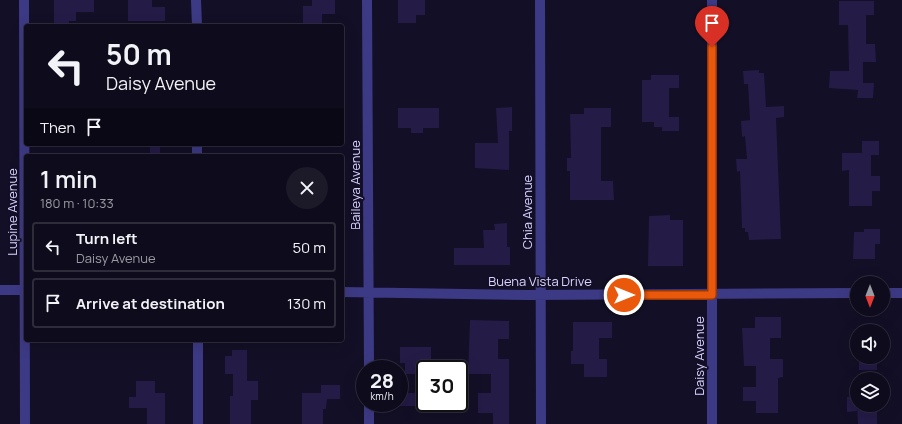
<!DOCTYPE html>
<meta charset="utf-8">
<style>
body{margin:0;font-family:Manrope,sans-serif;background:#1c1929;color:#f1f3f6;height:100vh;display:flex;flex-direction:column;font-size:15px;white-space:nowrap}
*{box-sizing:border-box;margin:0}
p{font-size:13px;color:#9b9ba3}
.icon{flex:none;width:22px;height:22px;fill:none;stroke:currentColor;stroke-width:2;stroke-linecap:round;stroke-linejoin:round}
.map{position:relative;flex:1;overflow:hidden}
.panel{position:absolute;left:24px;top:154px;width:320px;height:188px;display:flex;flex-direction:column;background:#0e0b1c;border-radius:4px;box-shadow:0 4px 16px #0002,0 0 0 1px #2e2b3b}
.panel>*{flex:none}
.top-card{position:absolute;left:24px;top:24px;width:320px;height:122px;border-radius:4px;box-shadow:0 4px 16px #0002,0 0 0 1px #2e2b3b;background:#0e0b1c;color:#f1f3f6;overflow:hidden}
.needle{width:26px;rotate:180deg}
.fabs{position:absolute;left:850px;top:276px;display:grid;gap:8px}
.fabs a{display:grid;place-items:center;width:40px;height:40px;border-radius:50%;background:#0e0b1c;box-shadow:0 4px 16px #0002,0 0 0 1px #2e2b3b;font-size:20px}
.speed{position:absolute;left:356px;top:360px;display:flex;gap:8px;font-size:20px;font-weight:700;text-align:center}
.speed>*{display:grid;place-content:center;width:52px;height:52px;border-radius:50%;background:#0e0b1c;box-shadow:0 4px 16px #0002,0 0 0 1px #2e2b3b;line-height:1}
.speed small{font-size:10px;font-weight:400}
.speed .limit{border:2px solid #111;border-radius:6px;background:#fff;color:#111}
.pin{position:absolute;display:grid;place-items:center;width:34px;height:34px;color:#fff;margin:-41px -17px;border-radius:50% 50% 50% 0;rotate:-45deg;box-shadow:0 0 4px #0007}
.pin .icon{rotate:45deg}
.me{position:absolute;width:44px;margin:-22px;rotate:90deg;stroke-linejoin:round;filter:drop-shadow(0 0 3px #0008)}
.turn{display:flex;align-items:center;gap:14px;height:84px;padding:0 16px;font-size:18px}
.turn .icon{width:52px;height:52px;stroke-width:2.5}
.turn b{display:block;font-size:28px;line-height:34px}
.then{display:flex;align-items:center;height:38px;padding:0 16px;background:#0003;gap:8px;font-size:15px}
.round{display:grid;place-items:center;flex:none;width:42px;height:42px;border-radius:21px;background:#1c1929}
.head{display:flex;align-items:center;justify-content:space-between;height:68px;padding:0 16px}
h1{font-size:24px;font-weight:600;line-height:30px}
ul{padding:0;list-style:none}
li{display:flex;align-items:center;gap:12px;height:50px;margin:0 8px 6px;padding:0 8px;border:2px solid #2e2b3b;border-radius:4px}
li div{flex:1}
li b{display:block;font-size:15px}
li em{font-style:normal}
.map>svg:first-child{display:block}
</style>
<div class="map">
<svg width="902" height="424" viewBox="0 0 902 424">
<rect width="100%" height="100%" fill="#130f26"/>
<path fill="#241b47" d="M 54,0 L 94,0 L 94,12 L 76,12 L 76,21 L 69,21 L 69,24 L 54,24 Z
M 128,0 L 152,0 L 152,7 L 165,7 L 165,21 L 128,21 Z
M 312,0 L 335,0 L 335,14 L 322,14 L 322,26 L 303,26 L 303,6 L 312,6 Z
M 398,0 L 425,0 L 425,15 L 416,15 L 416,23 L 398,23 Z
M 839,1 L 874,1 L 874,15 L 866,15 L 866,44 L 875,44 L 876,62 L 863,62 L 863,83 L 874,83 L 873,98 L 857,98 L 858,90 L 829,88 L 830,71 L 849,71 L 848,25 L 839,25 Z
M 759,70 L 759,73 L 764,73 L 766,107 L 784,106 L 784,117 L 776,118 L 781,239 L 749,240 L 748,232 L 745,232 L 745,228 L 742,228 L 740,171 L 737,172 L 736,159 L 747,159 L 745,136 L 742,137 L 741,121 L 750,120 L 748,84 L 744,84 L 743,71 Z
M 651,75 L 679,75 L 679,88 L 669,88 L 669,117 L 679,117 L 679,131 L 662,131 L 662,127 L 654,127 L 654,122 L 642,122 L 642,80 L 651,80 Z
M 512,107 L 512,131 L 509,131 L 509,170 L 475,168 L 475,143 L 498,143 L 496,108 Z
M 398,108 L 439,108 L 439,128 L 423,128 L 423,133 L 411,133 L 411,128 L 398,128 Z
M 584,108 L 611,108 L 611,127 L 601,127 L 601,181 L 613,181 L 614,200 L 570,200 L 570,171 L 567,171 L 567,158 L 571,158 L 570,114 L 584,114 Z
M 862,141 L 879,141 L 879,155 L 871,155 L 871,176 L 880,176 L 880,191 L 872,191 L 872,206 L 849,206 L 849,170 L 842,171 L 842,153 L 862,153 Z
M 150,144 L 160,144 L 160,156 L 150,156 Z
M 670,215 L 670,220 L 683,220 L 683,266 L 648,266 L 649,216 Z
M 507,223 L 507,247 L 510,247 L 510,265 L 454,265 L 454,248 L 484,248 L 483,230 L 495,230 L 494,224 Z
M 864,229 L 880,229 L 880,244 L 875,244 L 875,259 L 853,259 L 854,232 L 864,232 Z
M 755,317 L 781,317 L 781,338 L 770,338 L 770,359 L 783,359 L 783,377 L 778,378 L 778,413 L 756,413 L 756,401 L 743,401 L 743,387 L 756,387 L 756,366 L 744,366 L 742,328 L 755,328 Z
M 470,320 L 509,321 L 509,339 L 498,339 L 498,359 L 509,359 L 509,424 L 493,424 L 493,413 L 478,413 L 478,393 L 491,393 L 491,374 L 468,374 Z
M 573,322 L 612,322 L 612,338 L 599,338 L 599,359 L 607,359 L 607,377 L 584,377 L 584,364 L 571,364 L 571,351 L 573,351 Z
M 400,347 L 431,347 L 431,363 L 428,363 L 428,369 L 425,369 L 425,374 L 405,374 L 405,363 L 400,363 Z
M 232,350 L 247,350 L 247,381 L 258,381 L 258,400 L 251,400 L 251,424 L 230,424 L 230,396 L 233,396 L 233,374 L 225,374 L 225,356 L 232,356 Z
M 859,357 L 877,357 L 877,370 L 859,370 Z
M 136,381 L 155,381 L 155,393 L 165,393 L 165,424 L 147,424 L 147,408 L 129,408 L 129,397 L 136,397 Z
M 321,385 L 340,385 L 340,399 L 327,399 L 326,409 L 323,409 L 323,424 L 302,424 L 302,393 L 321,393 Z
M 400,393 L 425,393 L 425,406 L 400,406 Z
M 847,397 L 857,397 L 857,411 L 847,412 Z
M 857,405 L 877,405 L 877,424 L 858,424 Z"/>
<g fill="none" stroke-linecap="round" stroke-linejoin="round">
<path stroke="#3d3a85" stroke-width="10" d="M 24,0 L 25,424
M 196,0 L 197,26
M 367,0 L 369,369
M 540,0 L 541,424
M 712,0 L 712,424
M 197,144 L 197,156
M 0,290 L 26,290
M 342,292 L 530,295 L 857,293
M 883,293 L 902,293
M 198,340 L 198,424
M 369,403 L 369,424"/>
</g>
<g fill="none" stroke-linecap="round" stroke-linejoin="round">
<defs>
<path id="route" d="M 624,295 L 712,295 L 712,47"/>
</defs>
<use href="#route" stroke="#983908" stroke-width="10"/>
<use href="#route" stroke="#ea580c" stroke-width="7"/>
</g>
<g text-anchor="middle" dominant-baseline="central" stroke-width="3.5" stroke-linejoin="round" paint-order="stroke">
<g font-size="13" fill="#d9d4ff" stroke="#130f26">
<text transform="translate(355 185) rotate(-90)">Baileya Avenue</text>
<text transform="translate(12 212) rotate(-90)">Lupine Avenue</text>
<text transform="translate(527 212) rotate(-90)">Chia Avenue</text>
<text x="540" y="281">Buena Vista Drive</text>
<text transform="translate(699 356) rotate(-90)">Daisy Avenue</text>
</g>
</g>
</svg>
<div class="fabs">
<a><svg class="needle" viewBox="-14 -14 28 28"><path d="M0-13l5 13h-10z" fill="#e53935"/><path d="M0 13l5-13h-10z" fill="#9b9ba3"/></svg></a>
<a><svg class="icon" aria-label="sound" viewBox="0 0 24 24"><path d="M4 9h4l5-4v14l-5-4H4zM17 9q2 3 0 6"/></svg></a>
<a><svg class="icon" aria-label="layers" viewBox="0 0 24 24"><path d="M12 4l9 5-9 5-9-5zM3 14l9 5 9-5"/></svg></a>
</div>
<div class="speed"><div>28<small>km/h</small></div><div class="limit">30</div></div>
<div class="pin" style="left:712px;top:47px;background:#d93025"><svg class="icon" aria-label="arrive" viewBox="0 0 24 24"><path d="M6 21V4h12l-3 4 3 4H6"/></svg></div>
<svg class="me" style="left:624px;top:295px" viewBox="-20 -20 40 40"><circle r="17" fill="#ea580c" stroke="#fff" stroke-width="3"/><path d="M0-11L8 9 0 5-8 9z" fill="#fff"/></svg>
<div class="top-card">
<div class="turn"><svg class="icon" aria-label="left" viewBox="0 0 24 24"><path d="M17 20v-9H6M10 6l-5 5 5 5"/></svg><div><b>50 m</b>Daisy Avenue</div></div>
<div class="then">Then<svg class="icon" aria-label="arrive" viewBox="0 0 24 24"><path d="M6 21V4h12l-3 4 3 4H6"/></svg></div>
</div>
<section class="panel">
<div class="head"><div><h1>1 min</h1><p>180 m · 10:33</p></div><a class="round"><svg class="icon" aria-label="close" viewBox="0 0 24 24"><path d="M6 6l12 12M18 6L6 18"/></svg></a></div>
<ul>
<li><svg class="icon" aria-label="left" viewBox="0 0 24 24"><path d="M17 20v-9H6M10 6l-5 5 5 5"/></svg><div><b>Turn left</b><p>Daisy Avenue</p></div><em>50 m</em></li>
<li><svg class="icon" aria-label="arrive" viewBox="0 0 24 24"><path d="M6 21V4h12l-3 4 3 4H6"/></svg><div><b>Arrive at destination</b></div><em>130 m</em></li>
</ul>
</section>
</div>
